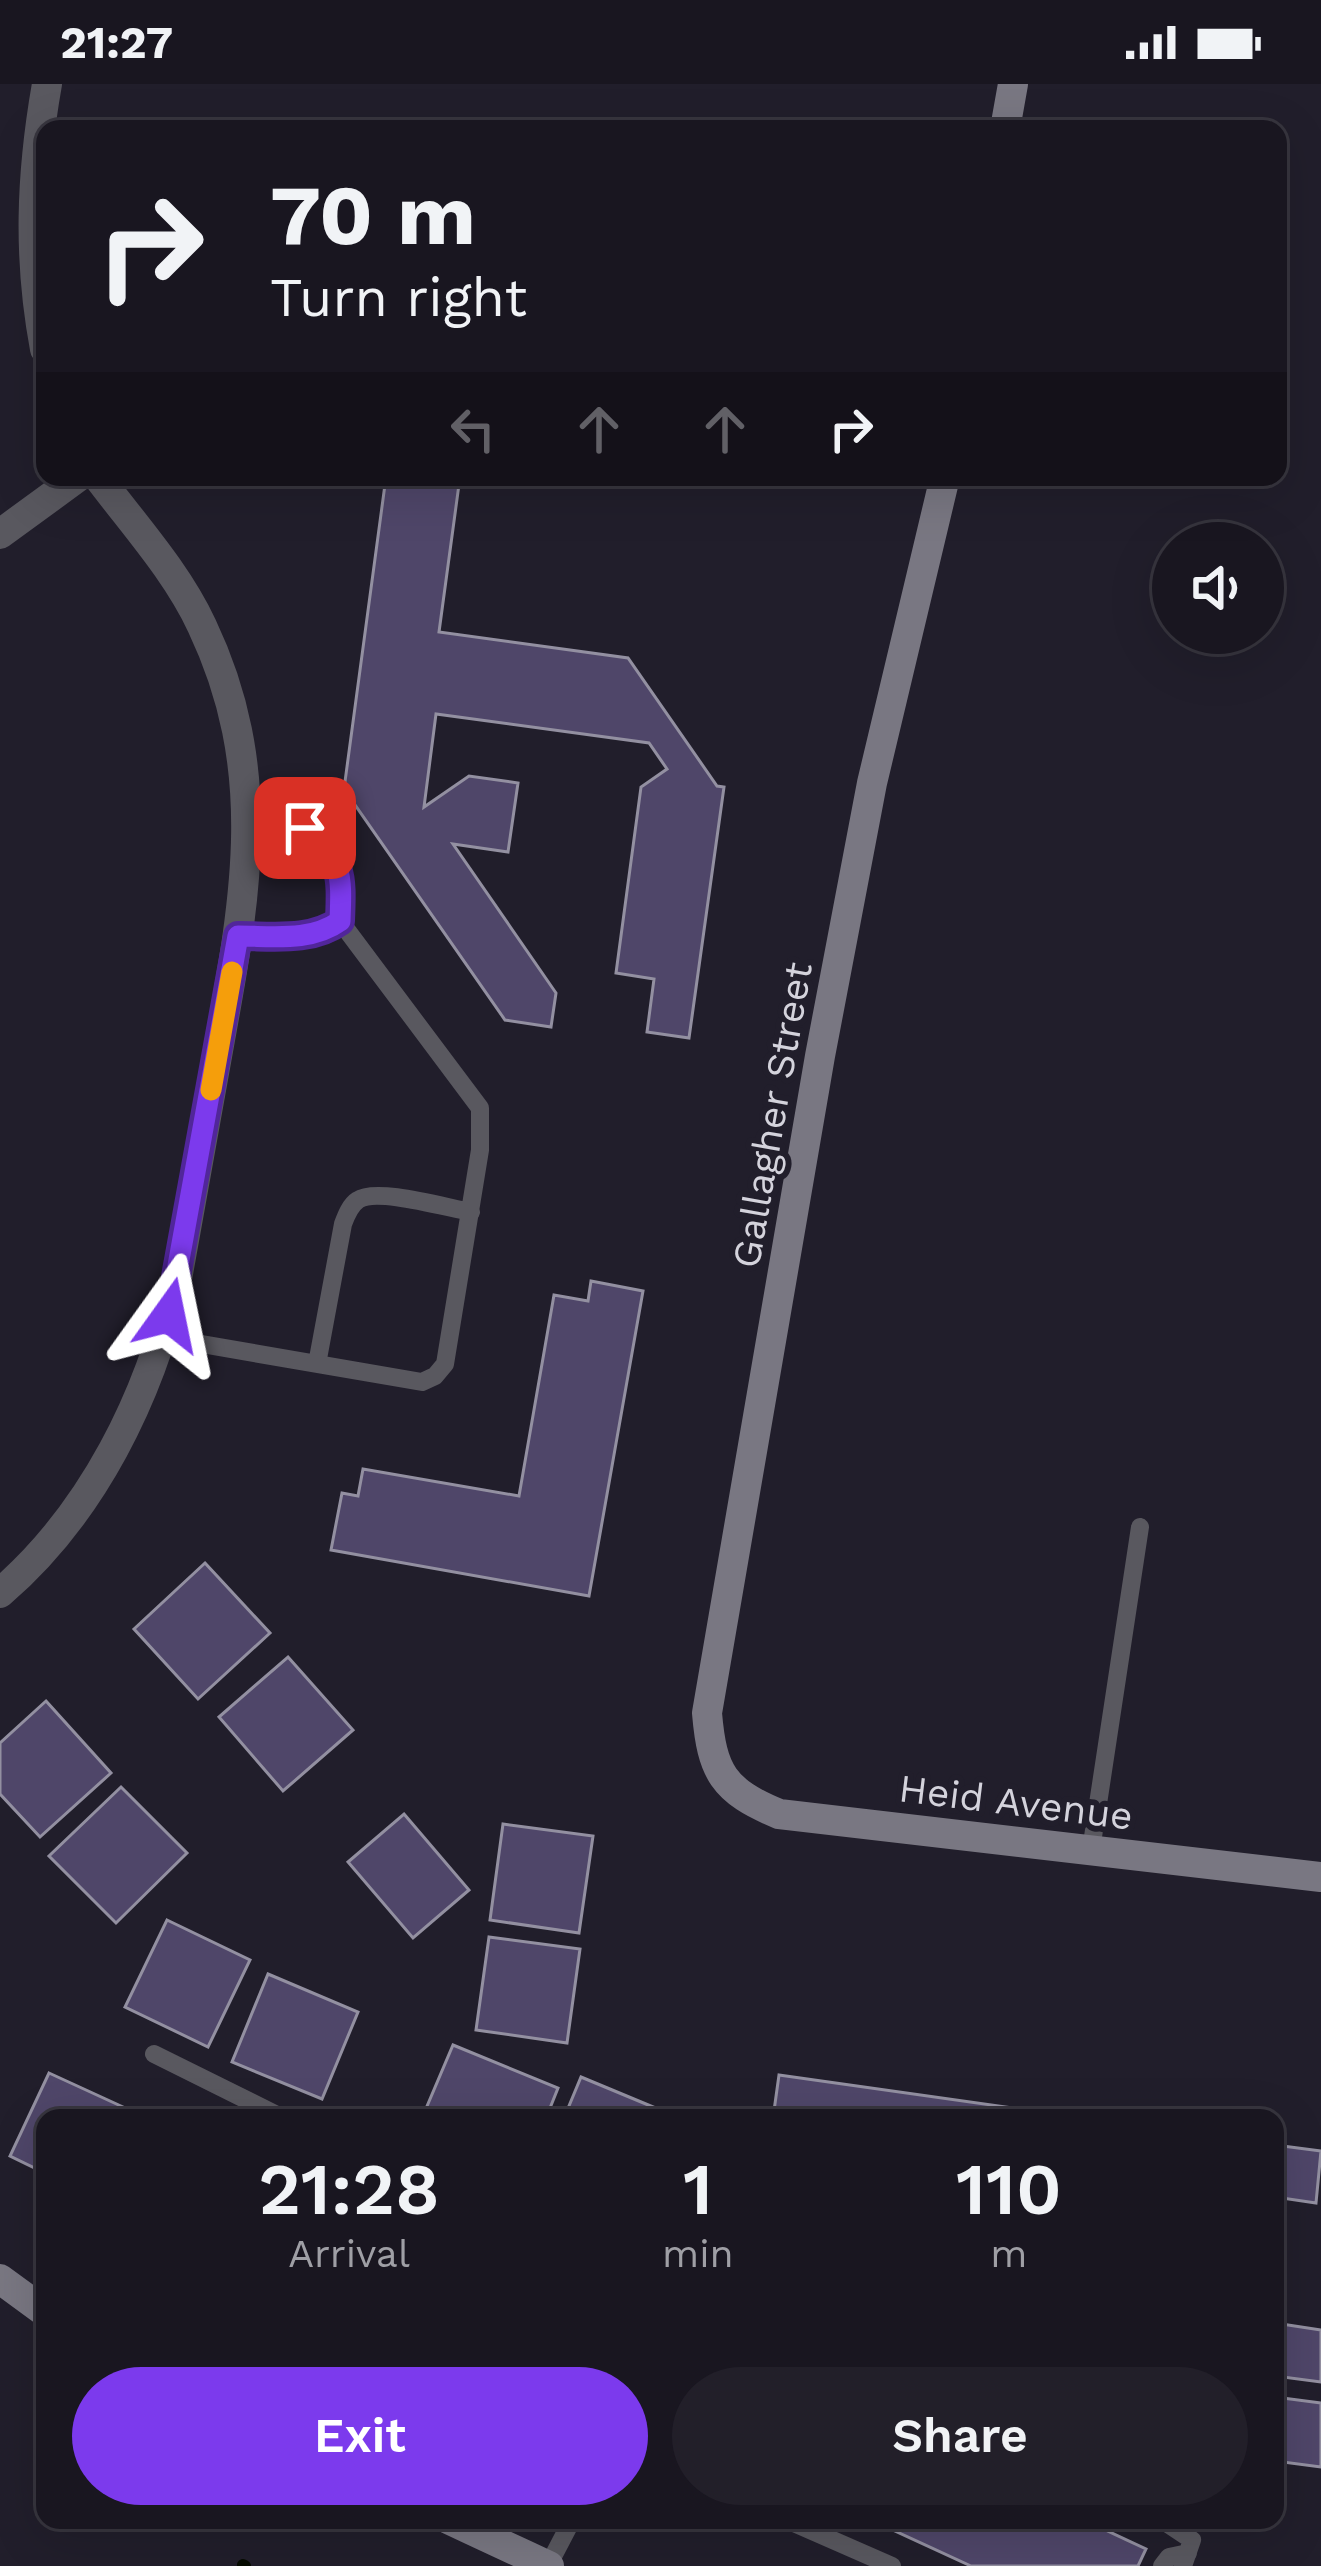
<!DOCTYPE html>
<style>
body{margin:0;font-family:"Work Sans",sans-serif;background:#221f29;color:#f1f3f6;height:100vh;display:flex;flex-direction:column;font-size:45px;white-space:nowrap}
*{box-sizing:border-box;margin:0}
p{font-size:39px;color:#9f9fa5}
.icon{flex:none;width:66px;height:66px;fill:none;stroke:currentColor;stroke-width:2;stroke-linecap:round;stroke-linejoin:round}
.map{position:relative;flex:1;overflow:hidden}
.side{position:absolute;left:36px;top:2025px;width:1248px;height:420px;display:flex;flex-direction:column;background:#191620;border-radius:24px;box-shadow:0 12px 48px #0002,0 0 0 3px #37353e}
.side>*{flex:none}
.banner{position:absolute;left:36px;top:36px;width:1251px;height:366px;border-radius:24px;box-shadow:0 12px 48px #0002,0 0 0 3px #37353e;background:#191620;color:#f1f3f6;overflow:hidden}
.controls{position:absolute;left:1152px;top:438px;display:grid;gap:24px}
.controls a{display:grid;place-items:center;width:132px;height:132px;border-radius:50%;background:#191620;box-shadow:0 12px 48px #0002,0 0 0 3px #37353e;font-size:60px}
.pin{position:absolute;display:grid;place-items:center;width:102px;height:102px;color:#fff;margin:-51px;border-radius:24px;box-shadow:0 6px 18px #0006}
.me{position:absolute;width:132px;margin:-66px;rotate:12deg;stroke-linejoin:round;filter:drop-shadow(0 0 9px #0008)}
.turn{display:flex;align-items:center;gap:42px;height:252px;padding:0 36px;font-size:54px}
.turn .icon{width:156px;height:156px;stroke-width:2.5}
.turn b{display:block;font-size:84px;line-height:102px}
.lanes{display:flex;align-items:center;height:114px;padding:0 36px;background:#0003;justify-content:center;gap:60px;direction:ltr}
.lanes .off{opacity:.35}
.eta{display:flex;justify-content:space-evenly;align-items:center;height:204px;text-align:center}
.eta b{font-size:72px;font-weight:600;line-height:84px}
.cta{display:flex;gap:24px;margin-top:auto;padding:24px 36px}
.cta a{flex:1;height:138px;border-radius:72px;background:#7c3aed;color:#fff;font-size:48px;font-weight:600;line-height:138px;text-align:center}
.cta a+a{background:#221f29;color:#f1f3f6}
.status{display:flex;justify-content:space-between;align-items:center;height:84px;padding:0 60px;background:#191620;direction:ltr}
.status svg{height:33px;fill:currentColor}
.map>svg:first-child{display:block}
</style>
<div class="status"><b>21:27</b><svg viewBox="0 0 49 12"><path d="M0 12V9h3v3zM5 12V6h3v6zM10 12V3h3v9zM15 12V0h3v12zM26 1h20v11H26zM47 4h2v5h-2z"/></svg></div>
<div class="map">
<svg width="1321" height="2482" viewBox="0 0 1321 2482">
<rect width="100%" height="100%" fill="#211e2b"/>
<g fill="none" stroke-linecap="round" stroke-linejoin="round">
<path stroke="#060b00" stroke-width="12" d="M 243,2481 L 245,2482"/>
</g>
<path fill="#4f4669" stroke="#9390a1" stroke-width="3" d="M 386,393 L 460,393 L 439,548 L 628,574 L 717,702 L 724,703 L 689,954 L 647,948 L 654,895 L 616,889 L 641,703 L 667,685 L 649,659 L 436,630 L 424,723 L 469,692 L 518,699 L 508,768 L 453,760 L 556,909 L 551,943 L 505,936 L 344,705 Z
M 591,1197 L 643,1207 L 589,1512 L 331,1466 L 342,1409 L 358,1412 L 363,1385 L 519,1412 L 554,1211 L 588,1217 Z
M 205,1479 L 270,1549 L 198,1615 L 134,1545 Z
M 288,1573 L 353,1646 L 283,1707 L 219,1633 Z
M 46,1617 L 111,1689 L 40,1753 L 0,1710 L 0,1659 Z
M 121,1703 L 187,1769 L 116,1839 L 49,1772 Z
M 404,1730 L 469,1806 L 413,1854 L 348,1778 Z
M 503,1740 L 593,1752 L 579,1849 L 490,1836 Z
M 167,1836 L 250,1876 L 208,1963 L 125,1923 Z
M 489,1853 L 580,1865 L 567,1959 L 476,1946 Z
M 268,1890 L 358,1928 L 322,2015 L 232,1978 Z
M 453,1961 L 558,2004 L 546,2034 L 422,2034 Z
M 49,1989 L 136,2029 L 134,2034 L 45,2034 L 45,2089 L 10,2072 Z
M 779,1991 L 1041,2028 L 1041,2034 L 773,2034 Z
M 581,1993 L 670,2030 L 669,2034 L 564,2034 Z
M 1275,2061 L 1321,2067 L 1316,2119 L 1275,2113 Z
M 1275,2239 L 1321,2246 L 1321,2298 L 1275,2292 Z
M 1275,2313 L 1321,2319 L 1321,2383 L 1275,2377 Z
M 871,2436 L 1084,2436 L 1146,2465 L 1138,2482 L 971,2482 Z"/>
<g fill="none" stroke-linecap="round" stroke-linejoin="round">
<path stroke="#59585f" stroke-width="18" d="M 239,852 C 273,852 311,858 340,837
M 161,1253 L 422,1298 L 435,1292 L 445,1280 L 480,1066 L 480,1024 L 340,837 C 343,755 319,745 246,720
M 317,1280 L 343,1140 C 346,1132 350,1121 358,1116 C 376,1103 447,1124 471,1128
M 1091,1766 L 1140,1443
M 154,1970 L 283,2034
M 787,2436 L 892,2482
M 1162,2436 L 1192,2456 L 1183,2482
M 548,2482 L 572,2436
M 1162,2482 L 1169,2473 L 1188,2469"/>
<path stroke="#59585f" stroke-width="30" d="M 45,265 C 28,174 31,91 47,0
M 0,450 L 78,393
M 0,1509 C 93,1429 150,1312 177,1195 C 191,1117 205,1039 219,961 C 246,813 270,685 202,542 C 177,488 134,441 98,393"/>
<path stroke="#797782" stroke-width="30" d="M 1005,45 L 1013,0
M 945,393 L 872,699 L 820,972 L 707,1629 C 712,1688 723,1707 779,1730 L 1321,1793
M 0,2195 L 45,2228
M 450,2436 L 549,2482"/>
</g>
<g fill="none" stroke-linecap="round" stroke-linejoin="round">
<defs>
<path id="route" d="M 169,1231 L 238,852 C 273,852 311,858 340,837 C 342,787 342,778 305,744"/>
</defs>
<use href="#route" stroke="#51269a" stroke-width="30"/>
<use href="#route" stroke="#7c3aed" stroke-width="21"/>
<path stroke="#f59e0b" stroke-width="21" d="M 211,1006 L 232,888"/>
</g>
<g text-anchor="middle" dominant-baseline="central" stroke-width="12" stroke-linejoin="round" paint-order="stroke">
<g font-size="39" fill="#d4d3dc" stroke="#211e2b">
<text transform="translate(772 1031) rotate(-80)">Gallagher Street</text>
<text transform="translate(1016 1718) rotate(7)">Heid Avenue</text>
</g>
</g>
</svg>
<div class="controls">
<a><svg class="icon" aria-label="sound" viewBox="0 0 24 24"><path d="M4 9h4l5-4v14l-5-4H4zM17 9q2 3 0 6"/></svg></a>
</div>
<div class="pin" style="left:305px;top:744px;background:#d93025"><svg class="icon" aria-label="arrive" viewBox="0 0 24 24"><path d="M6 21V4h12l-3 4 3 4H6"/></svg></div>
<svg class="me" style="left:169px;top:1231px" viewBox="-20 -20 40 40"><path d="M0-17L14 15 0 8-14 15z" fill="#7c3aed" stroke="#fff" stroke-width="4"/></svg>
<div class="banner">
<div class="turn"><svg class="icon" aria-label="right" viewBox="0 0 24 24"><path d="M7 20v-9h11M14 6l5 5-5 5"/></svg><div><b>70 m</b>Turn right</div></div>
<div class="lanes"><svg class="icon off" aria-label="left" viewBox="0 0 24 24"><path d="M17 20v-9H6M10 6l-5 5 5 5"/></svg><svg class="icon off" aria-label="ahead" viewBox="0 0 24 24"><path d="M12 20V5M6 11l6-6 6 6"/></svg><svg class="icon off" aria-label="ahead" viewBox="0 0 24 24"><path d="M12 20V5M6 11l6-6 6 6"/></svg><svg class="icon" aria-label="right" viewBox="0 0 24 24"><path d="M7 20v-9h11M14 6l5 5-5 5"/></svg></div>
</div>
<section class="side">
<div class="eta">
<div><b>21:28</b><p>Arrival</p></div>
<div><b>1</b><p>min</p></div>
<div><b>110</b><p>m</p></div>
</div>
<div class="cta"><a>Exit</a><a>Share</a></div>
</section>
</div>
